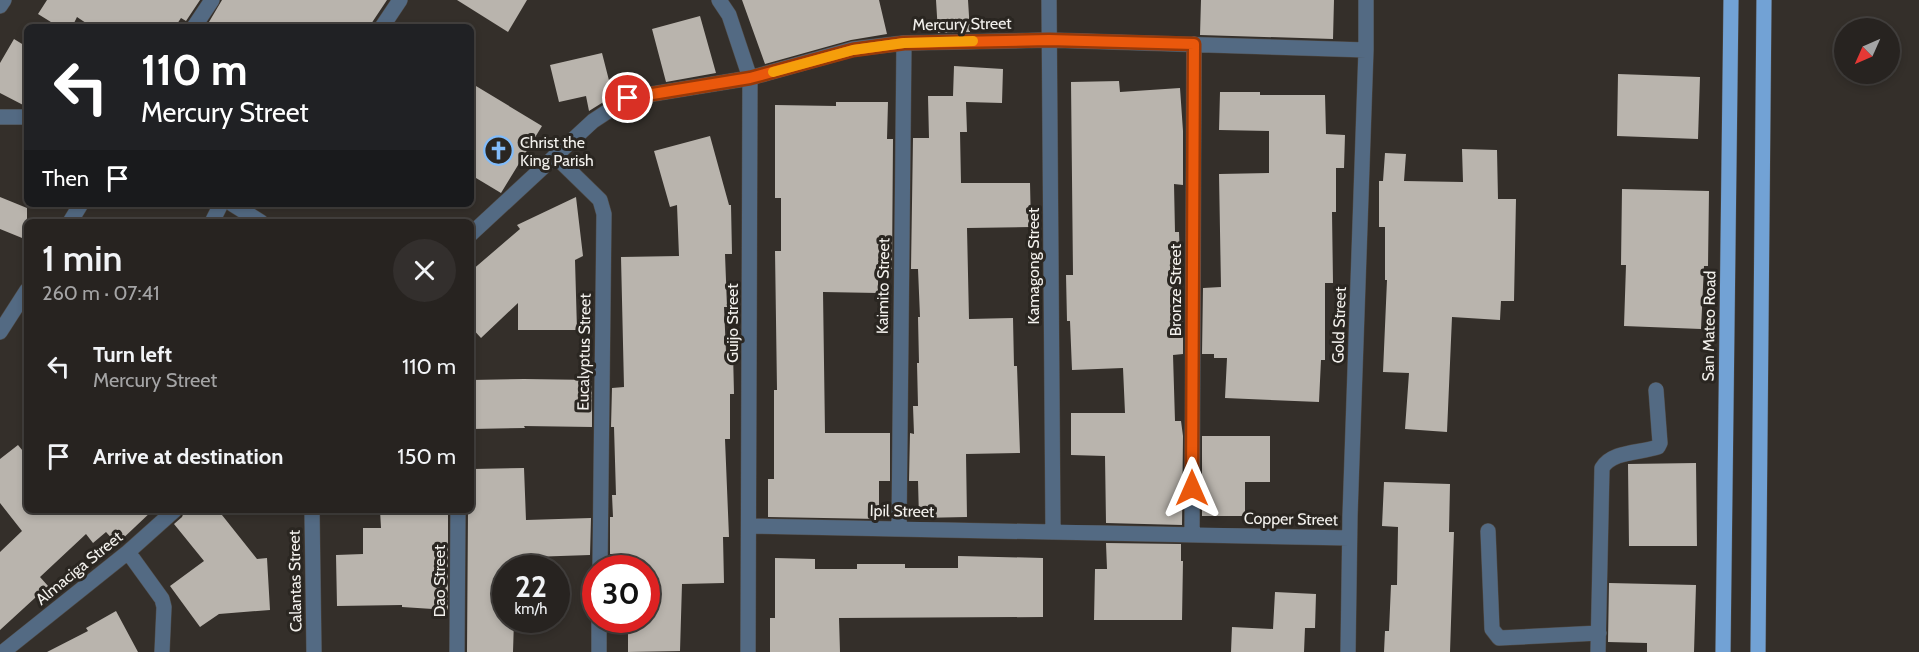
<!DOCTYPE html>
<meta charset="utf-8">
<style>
body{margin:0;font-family:Cabin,sans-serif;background:#332f2d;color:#f1f3f6;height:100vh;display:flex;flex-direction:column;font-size:22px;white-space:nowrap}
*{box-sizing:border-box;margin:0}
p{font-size:20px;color:#a4a4a5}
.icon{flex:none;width:33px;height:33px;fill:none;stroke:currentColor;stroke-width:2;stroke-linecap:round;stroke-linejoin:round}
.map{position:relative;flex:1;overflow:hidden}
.sheet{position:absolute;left:24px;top:219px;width:450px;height:294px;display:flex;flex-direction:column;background:#272320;border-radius:9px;box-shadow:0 3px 9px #0003,0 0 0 2px #43403e}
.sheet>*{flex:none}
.guide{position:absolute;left:24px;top:24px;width:450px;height:183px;border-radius:9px;box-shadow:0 3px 9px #0003,0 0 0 2px #43403e;background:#202124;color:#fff;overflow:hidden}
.needle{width:39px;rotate:225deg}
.buttons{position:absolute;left:1834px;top:18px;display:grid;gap:12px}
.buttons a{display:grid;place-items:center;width:66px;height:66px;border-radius:50%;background:#272320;box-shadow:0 3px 9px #0003,0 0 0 2px #43403e;font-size:30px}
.speed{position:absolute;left:492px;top:555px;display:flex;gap:12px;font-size:30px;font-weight:700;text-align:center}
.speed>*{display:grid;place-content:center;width:78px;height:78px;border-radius:50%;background:#272320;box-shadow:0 3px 9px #0003,0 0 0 2px #43403e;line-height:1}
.speed small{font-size:15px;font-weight:400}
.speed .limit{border:9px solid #d22;background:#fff;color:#111}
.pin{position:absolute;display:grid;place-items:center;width:51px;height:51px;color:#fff;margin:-26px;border:3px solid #fff;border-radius:50%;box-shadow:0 2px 6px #0007}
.me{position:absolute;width:66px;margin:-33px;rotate:0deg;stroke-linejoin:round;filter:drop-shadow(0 0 4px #0008)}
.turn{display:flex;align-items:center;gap:21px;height:126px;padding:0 18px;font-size:27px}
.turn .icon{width:78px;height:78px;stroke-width:2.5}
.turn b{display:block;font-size:42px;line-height:51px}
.then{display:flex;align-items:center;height:57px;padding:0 18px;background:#0003;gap:12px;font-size:22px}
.round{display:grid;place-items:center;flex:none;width:63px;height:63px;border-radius:32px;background:#332f2d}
.summary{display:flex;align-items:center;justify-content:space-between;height:102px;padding:0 18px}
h1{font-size:36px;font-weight:600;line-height:45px}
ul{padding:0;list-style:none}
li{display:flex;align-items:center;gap:18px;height:90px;padding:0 18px}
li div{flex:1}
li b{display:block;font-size:22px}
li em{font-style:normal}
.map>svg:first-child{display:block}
</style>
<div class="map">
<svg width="1919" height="652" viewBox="0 0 1919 652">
<rect width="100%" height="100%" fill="#342f2a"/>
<path fill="#b9b4ad" d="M 47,0 L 200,0 L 186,21 L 181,18 L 175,27 L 92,27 L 77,17 L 72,27 L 59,27 L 38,14 Z
M 222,0 L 387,0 L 369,27 L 206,27 Z
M 457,0 L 527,0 L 508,32 Z
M 742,0 L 879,0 L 887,34 L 851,40 L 765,64 Z
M 936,0 L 968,0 L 970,32 L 938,33 Z
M 1201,0 L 1334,0 L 1333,39 L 1200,35 Z
M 700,16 L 716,73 L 666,82 L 652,29 Z
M 14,39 L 27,47 L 27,107 L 0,93 L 0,63 Z
M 602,53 L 613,96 L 589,111 L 586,96 L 559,102 L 550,65 Z
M 954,66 L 1003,69 L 1002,103 L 966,102 L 967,132 L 960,132 L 961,183 L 1030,183 L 1031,227 L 967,228 L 969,319 L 1013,318 L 1014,366 L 1017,366 L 1020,453 L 966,454 L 967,517 L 919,518 L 918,481 L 909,481 L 910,433 L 914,434 L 913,406 L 918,406 L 917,363 L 919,363 L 918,317 L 920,317 L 918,269 L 911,269 L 913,138 L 929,138 L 928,96 L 953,96 Z
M 1618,74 L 1700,77 L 1698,139 L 1617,136 Z
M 1119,81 L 1120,92 L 1180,88 L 1183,131 L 1183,185 L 1174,184 L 1175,232 L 1179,232 L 1181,289 L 1183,289 L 1183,354 L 1173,355 L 1175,421 L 1181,421 L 1183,436 L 1182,525 L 1106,523 L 1105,456 L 1071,455 L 1071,413 L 1125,413 L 1123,368 L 1072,370 L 1070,321 L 1067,321 L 1066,275 L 1073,275 L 1071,82 Z
M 471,83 L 542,126 L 501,193 L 471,175 Z
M 1220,92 L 1260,92 L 1260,95 L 1325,95 L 1326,134 L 1345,135 L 1344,168 L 1336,168 L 1336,212 L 1332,212 L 1333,283 L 1325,283 L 1325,360 L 1321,360 L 1319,402 L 1225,398 L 1227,358 L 1214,358 L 1214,354 L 1202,354 L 1203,288 L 1221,287 L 1219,174 L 1269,173 L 1269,131 L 1219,130 Z
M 836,102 L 888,102 L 887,139 L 893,139 L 892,269 L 878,269 L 878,293 L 823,292 L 825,433 L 890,433 L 890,481 L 879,481 L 879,519 L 768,517 L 768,479 L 774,479 L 774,390 L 777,390 L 775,251 L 781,251 L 781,198 L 775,198 L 775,105 L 836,106 Z
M 710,136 L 729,205 L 731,205 L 732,254 L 725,254 L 727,307 L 724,307 L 726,352 L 733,352 L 734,394 L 730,394 L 730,439 L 725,439 L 729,537 L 723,537 L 724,583 L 682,584 L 680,651 L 628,652 L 628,620 L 646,620 L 646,568 L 615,568 L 615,554 L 610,554 L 610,517 L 613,517 L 612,495 L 616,495 L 614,427 L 611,427 L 612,388 L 624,387 L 621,257 L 679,256 L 677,205 L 670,207 L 654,151 Z
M 1462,149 L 1497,150 L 1498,199 L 1516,199 L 1514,301 L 1501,301 L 1500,320 L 1452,317 L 1447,432 L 1405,429 L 1409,373 L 1383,372 L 1387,280 L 1385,280 L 1385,227 L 1379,227 L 1379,181 L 1383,181 L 1385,153 L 1406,154 L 1404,181 L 1463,182 Z
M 1622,189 L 1709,191 L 1708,266 L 1704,266 L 1701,329 L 1624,326 L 1626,265 L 1621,265 Z
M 0,197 L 27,208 L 27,240 L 0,229 Z
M 576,197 L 583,256 L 575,260 L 577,330 L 518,330 L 518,303 L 481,338 L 471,327 L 471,271 L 520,229 L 517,225 Z
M 524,379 L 592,380 L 592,427 L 524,426 L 525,428 L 471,429 L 471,380 Z
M 1202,436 L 1270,436 L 1270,482 L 1245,482 L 1245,516 L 1202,516 Z
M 18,445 L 27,456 L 27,510 L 153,510 L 117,544 L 106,532 L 93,543 L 86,534 L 40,577 L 48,586 L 0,630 L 0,552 L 22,531 L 0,503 L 0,459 Z
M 1696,463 L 1697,546 L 1629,546 L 1628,464 Z
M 524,468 L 526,520 L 591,518 L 590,555 L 531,557 L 531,560 L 516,560 L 516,568 L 506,568 L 506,620 L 514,620 L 513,652 L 467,652 L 468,510 L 471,510 L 471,486 L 474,486 L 473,469 Z
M 1384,482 L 1450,484 L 1449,532 L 1454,532 L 1450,652 L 1384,652 L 1385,631 L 1389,631 L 1391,585 L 1397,585 L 1398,527 L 1382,526 Z
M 185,510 L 218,510 L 257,559 L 267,558 L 270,610 L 219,614 L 200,627 L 170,586 L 204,561 L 174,524 L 182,517 Z
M 380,510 L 448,510 L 448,610 L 402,607 L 402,605 L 337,606 L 336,555 L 363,554 L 363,528 L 381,528 Z
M 1106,543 L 1181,544 L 1181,561 L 1183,561 L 1182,620 L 1094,620 L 1095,569 L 1107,569 Z
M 958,556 L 1043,558 L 1043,617 L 839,618 L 840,652 L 770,652 L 770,618 L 775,618 L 775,558 L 815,559 L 815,569 L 857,569 L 857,564 L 905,564 L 905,568 L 958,568 Z
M 1609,583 L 1696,585 L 1694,652 L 1647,652 L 1647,643 L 1608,642 Z
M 1275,592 L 1316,594 L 1315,628 L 1305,628 L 1304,652 L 1231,652 L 1232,627 L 1273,629 Z
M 116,611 L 138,652 L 47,652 L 88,631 L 86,628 Z"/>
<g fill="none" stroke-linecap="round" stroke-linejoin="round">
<defs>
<path id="lane" d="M 1488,531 L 1492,629 L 1499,638 L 1599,633
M 1598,652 L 1602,468 C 1612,451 1640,453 1658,447 L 1660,443 L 1656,390"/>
<path id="street" d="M 719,0 L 729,15 L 750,78 L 748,652
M 1049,0 L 1053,532
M 0,6 L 4,0
M 194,27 L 212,0
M 382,27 L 400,0
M 0,117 L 27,117
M 555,156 L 600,200 L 604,214 L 600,568
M 232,204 L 261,222
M 70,222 L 81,204
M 212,222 L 221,204
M 471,234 L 593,121 L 628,98 L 750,78 L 853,49 L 904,43 L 1049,40 L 1366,50
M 0,332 L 27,290
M 312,510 L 314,652
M 749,526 L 1349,538
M 899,529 L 904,43
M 1192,535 L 1194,44
M 128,552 L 162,599 L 164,607 L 162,652
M 3,652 L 128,552 L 175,510
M 457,652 L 458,510
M 599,652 L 599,620
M 1348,652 L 1350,516 L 1366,50 L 1366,0"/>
<path id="primary" d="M 1723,652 L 1731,0
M 1758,652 L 1764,0"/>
</defs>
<use href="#lane" stroke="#4f4a45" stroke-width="16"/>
<use href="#street" stroke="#4f4a45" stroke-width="16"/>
<use href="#primary" stroke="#4f4a45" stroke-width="16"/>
<use href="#lane" stroke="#536a83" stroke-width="15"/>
<use href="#street" stroke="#536a83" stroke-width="15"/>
<use href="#primary" stroke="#72a2d5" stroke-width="15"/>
</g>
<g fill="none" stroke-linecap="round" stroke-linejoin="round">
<defs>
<path id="route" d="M 628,98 L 750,78 L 853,50 L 904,43 L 1049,40 L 1194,44 L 1192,488"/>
</defs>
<use href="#route" stroke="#983908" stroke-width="15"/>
<use href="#route" stroke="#ea580c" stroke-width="10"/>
<path stroke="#f59e0b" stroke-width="10" d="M 773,72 L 853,50 L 904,43 L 973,41"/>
</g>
<defs>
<symbol id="church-ring" viewBox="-11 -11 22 22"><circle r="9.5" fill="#2a2621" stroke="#82bcfa" stroke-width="1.5"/><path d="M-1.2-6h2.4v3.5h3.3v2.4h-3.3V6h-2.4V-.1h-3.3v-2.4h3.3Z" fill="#82bcfa"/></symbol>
</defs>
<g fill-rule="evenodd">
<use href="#church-ring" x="482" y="134" width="33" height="33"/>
</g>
<g text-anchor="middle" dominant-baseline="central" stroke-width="6" stroke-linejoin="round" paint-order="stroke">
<g font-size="16" fill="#f3f1ed" stroke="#2a2621">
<text transform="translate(962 24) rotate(-1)">Mercury Street</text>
<text transform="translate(1033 266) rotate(-90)">Kamagong Street</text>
<text transform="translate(883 286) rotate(-89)">Kaimito Street</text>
<text transform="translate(1175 290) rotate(-90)">Bronze Street</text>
<text transform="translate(732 323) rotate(-90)">Guijo Street</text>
<text transform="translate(1339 325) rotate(-88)">Gold Street</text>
<text transform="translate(1709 326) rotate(-89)">San Mateo Road</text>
<text transform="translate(584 352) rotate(-89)">Eucalyptus Street</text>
<text transform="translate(902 511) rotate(1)">Ipil Street</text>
<text transform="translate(1291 519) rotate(1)">Copper Street</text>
<text transform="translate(79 568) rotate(-39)">Almaciga Street</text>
<text transform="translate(295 581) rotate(-91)">Calantas Street</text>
<text transform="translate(439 581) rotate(-90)">Dao Street</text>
</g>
<g font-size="16" fill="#f3f1ed" stroke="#2a2621" text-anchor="start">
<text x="520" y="142">Christ the<tspan x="520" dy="18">King Parish</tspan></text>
</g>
</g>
</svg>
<div class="buttons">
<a><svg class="needle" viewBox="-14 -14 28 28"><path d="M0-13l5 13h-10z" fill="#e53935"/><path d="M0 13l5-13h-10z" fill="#a4a4a5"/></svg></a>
</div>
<div class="speed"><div>22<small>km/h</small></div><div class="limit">30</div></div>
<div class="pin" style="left:628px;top:98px;background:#d93025"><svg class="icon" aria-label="arrive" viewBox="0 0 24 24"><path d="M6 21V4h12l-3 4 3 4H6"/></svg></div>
<svg class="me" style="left:1192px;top:488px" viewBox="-20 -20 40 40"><path d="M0-17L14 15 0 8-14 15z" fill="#ea580c" stroke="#fff" stroke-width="4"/></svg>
<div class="guide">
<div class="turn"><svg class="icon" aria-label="left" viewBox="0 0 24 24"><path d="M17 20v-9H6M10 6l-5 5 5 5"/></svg><div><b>110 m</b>Mercury Street</div></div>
<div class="then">Then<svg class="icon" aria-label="arrive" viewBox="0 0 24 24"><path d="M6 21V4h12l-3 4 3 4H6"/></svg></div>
</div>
<section class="sheet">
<div class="summary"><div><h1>1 min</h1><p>260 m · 07:41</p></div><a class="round"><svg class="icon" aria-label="close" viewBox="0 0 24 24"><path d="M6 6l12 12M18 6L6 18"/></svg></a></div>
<ul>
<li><svg class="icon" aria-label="left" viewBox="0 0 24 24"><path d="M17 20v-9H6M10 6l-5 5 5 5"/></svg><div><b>Turn left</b><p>Mercury Street</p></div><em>110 m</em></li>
<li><svg class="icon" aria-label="arrive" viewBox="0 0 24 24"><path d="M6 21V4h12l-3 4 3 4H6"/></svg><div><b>Arrive at destination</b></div><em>150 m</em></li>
</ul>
</section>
</div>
